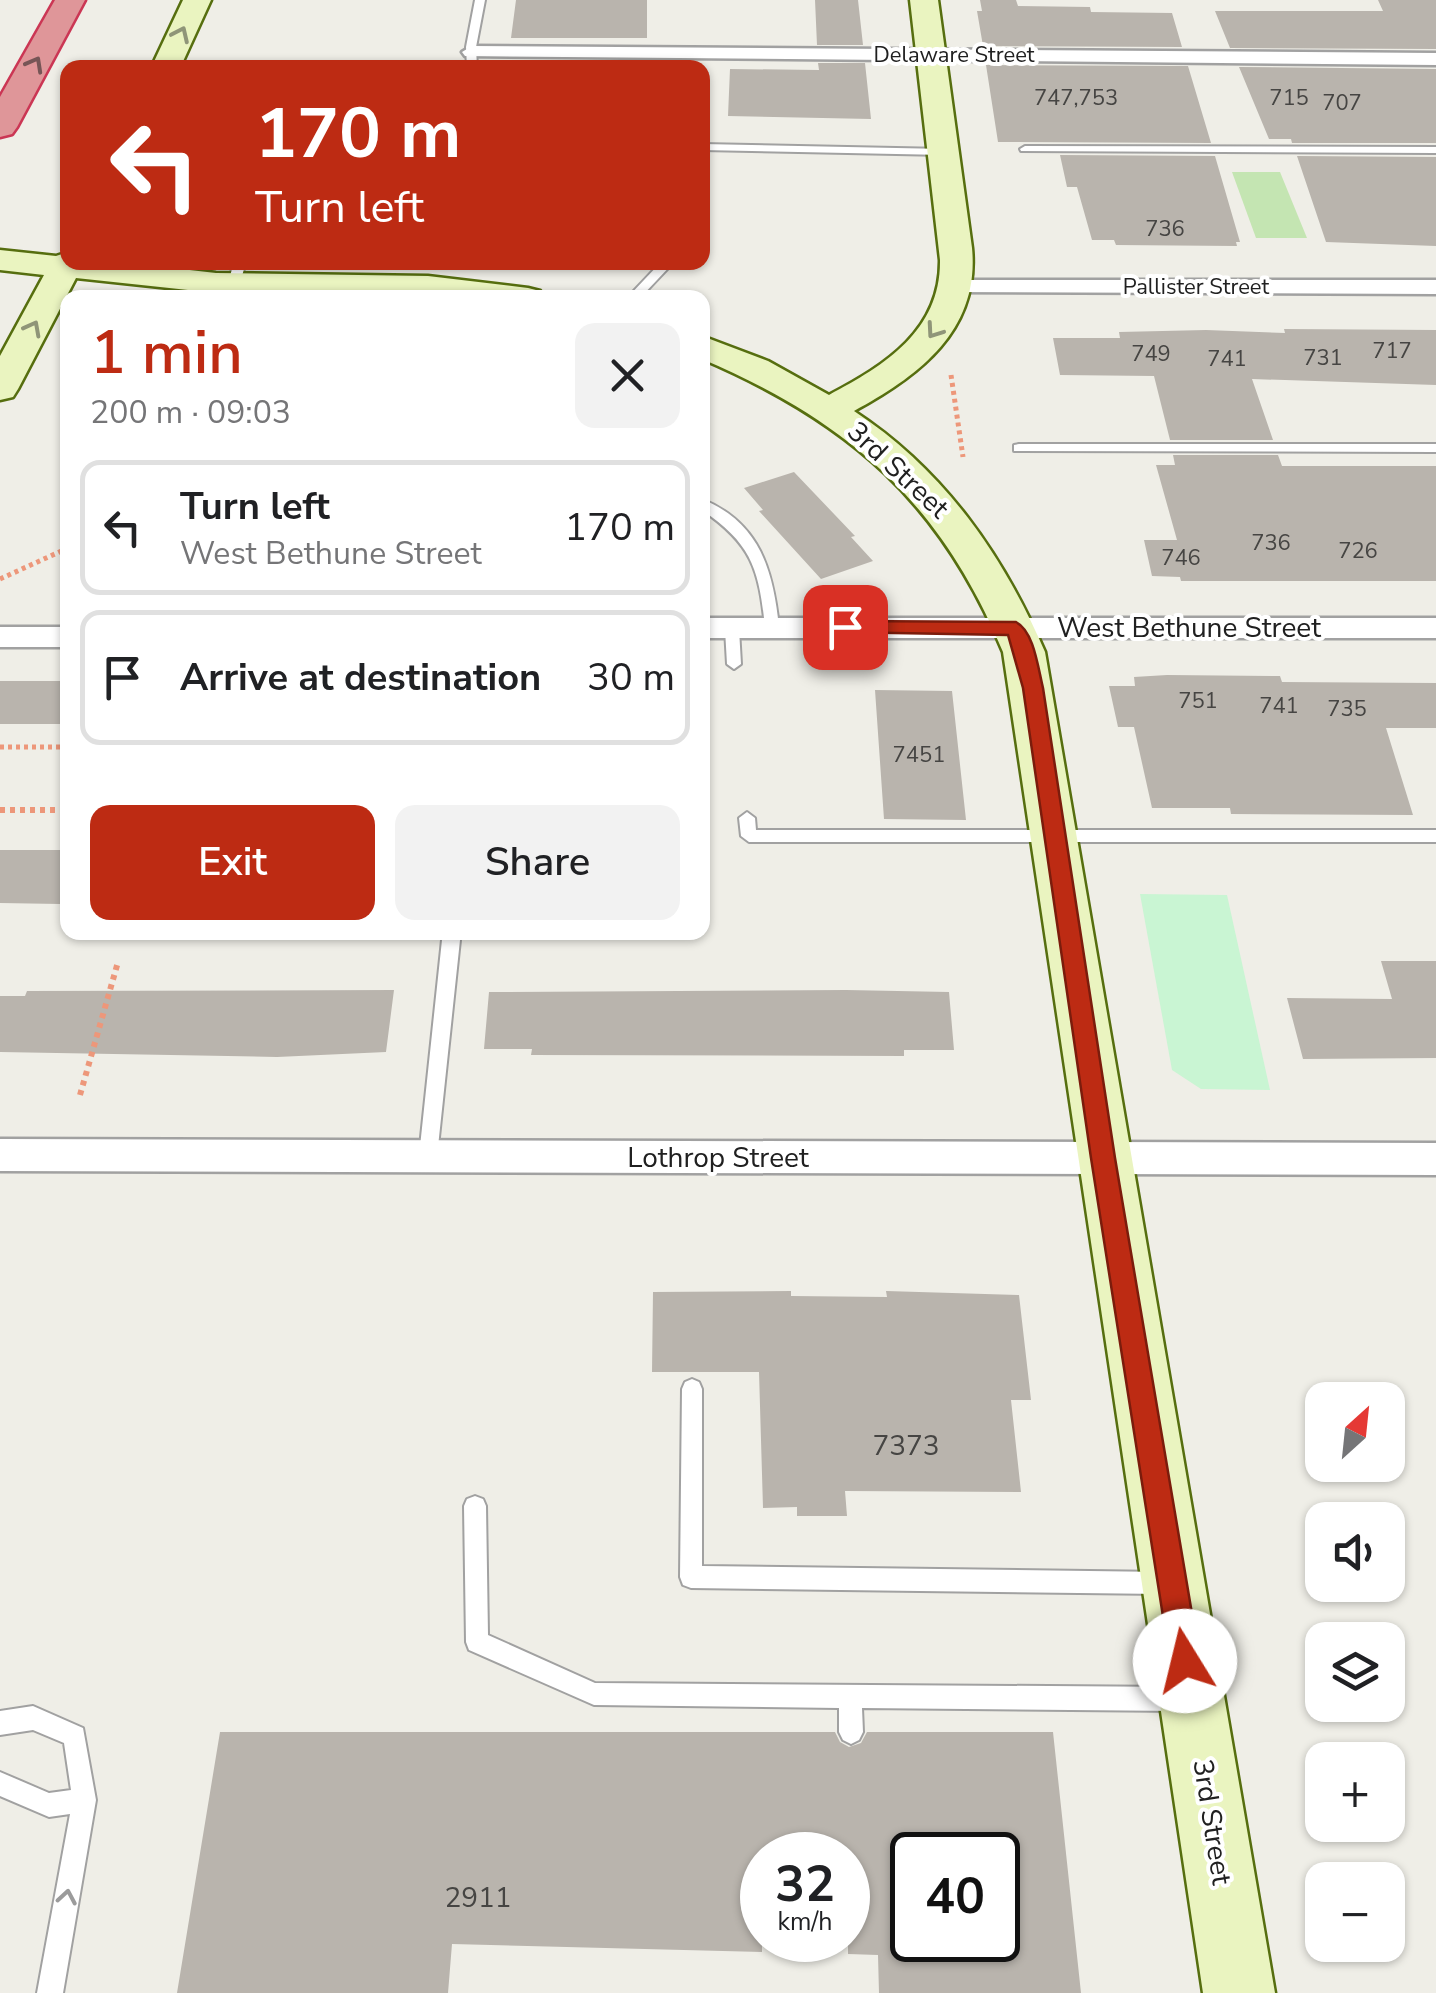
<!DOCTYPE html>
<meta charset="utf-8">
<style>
body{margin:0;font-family:"Nunito Sans",sans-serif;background:#f2f2f2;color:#202124;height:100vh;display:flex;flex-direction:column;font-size:38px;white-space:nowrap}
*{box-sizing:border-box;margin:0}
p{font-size:32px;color:#757577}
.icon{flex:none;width:55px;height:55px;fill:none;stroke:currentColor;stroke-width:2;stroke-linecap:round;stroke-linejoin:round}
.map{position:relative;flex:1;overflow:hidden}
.side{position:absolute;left:60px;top:290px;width:650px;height:650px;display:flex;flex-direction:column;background:#fff;border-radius:20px;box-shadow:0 2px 8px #0004}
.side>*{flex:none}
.guide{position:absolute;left:60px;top:60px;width:650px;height:210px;border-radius:20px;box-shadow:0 2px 8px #0004;background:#bd2b13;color:#fff;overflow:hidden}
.needle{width:65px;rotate:27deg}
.tools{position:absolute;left:1305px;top:1382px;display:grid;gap:20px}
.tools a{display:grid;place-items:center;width:100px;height:100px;border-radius:20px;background:#fff;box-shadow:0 2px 8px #0004;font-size:50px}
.speed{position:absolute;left:740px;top:1832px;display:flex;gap:20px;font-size:50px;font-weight:700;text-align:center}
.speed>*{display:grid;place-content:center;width:130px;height:130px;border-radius:50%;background:#fff;box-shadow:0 2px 8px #0004;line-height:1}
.speed small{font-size:25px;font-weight:400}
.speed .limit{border:5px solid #111;border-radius:15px;background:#fff;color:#111}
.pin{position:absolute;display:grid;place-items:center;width:85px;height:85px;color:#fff;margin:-42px;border-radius:20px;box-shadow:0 5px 15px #0006}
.me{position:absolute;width:110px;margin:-55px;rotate:351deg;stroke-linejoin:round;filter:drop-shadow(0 0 8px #0008)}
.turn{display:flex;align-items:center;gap:35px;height:210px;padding:0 30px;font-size:45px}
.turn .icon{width:130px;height:130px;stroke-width:2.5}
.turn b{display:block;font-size:70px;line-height:85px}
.round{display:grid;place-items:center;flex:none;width:105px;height:105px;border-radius:20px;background:#f2f2f2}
.headline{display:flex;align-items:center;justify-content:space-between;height:170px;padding:0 30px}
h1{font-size:60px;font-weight:600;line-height:75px;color:#bd2b13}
.primary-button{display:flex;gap:20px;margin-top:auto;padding:20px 30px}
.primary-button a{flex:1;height:115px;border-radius:20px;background:#bd2b13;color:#fff;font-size:40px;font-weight:600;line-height:115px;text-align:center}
.primary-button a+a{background:#f2f2f2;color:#202124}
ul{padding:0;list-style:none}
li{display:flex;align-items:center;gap:30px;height:135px;margin:0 20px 15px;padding:0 10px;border:5px solid #e0e0e0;border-radius:20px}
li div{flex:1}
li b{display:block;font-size:38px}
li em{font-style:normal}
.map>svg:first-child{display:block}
</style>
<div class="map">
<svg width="1436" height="1993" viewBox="0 0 1436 1993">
<rect width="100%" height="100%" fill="#efeee7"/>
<path fill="#c4e5b2" d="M 1232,172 L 1280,172 L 1307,238 L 1256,238 Z"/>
<path fill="#c9f5d3" d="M 1140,894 L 1227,895 L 1270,1090 L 1201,1089 L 1172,1070 Z"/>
<path fill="#b9b4ad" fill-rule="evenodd" d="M 516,0 L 647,0 L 647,38 L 511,38 Z
M 815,0 L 858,0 L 863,45 L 817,45 Z
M 980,0 L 1016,0 L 1018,6 L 1090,7 L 1091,12 L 1172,13 L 1182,47 L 983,46 L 977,11 L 982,11 Z
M 1378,0 L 1436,0 L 1436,49 L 1230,48 L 1215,11 L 1383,11 Z
M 818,63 L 865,63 L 871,119 L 728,116 L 730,69 L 819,70 Z
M 986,65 L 1188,66 L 1211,143 L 998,142 Z
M 1239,67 L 1436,69 L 1436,143 L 1292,143 L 1291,139 L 1269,139 Z
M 1060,155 L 1215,156 L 1240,242 L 1236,242 L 1237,246 L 1116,245 L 1114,240 L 1092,240 L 1077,187 L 1067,187 Z
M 1297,156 L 1436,157 L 1436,246 L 1326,242 Z
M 1284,329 L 1436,330 L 1436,385 L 1252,379 L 1273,440 L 1170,440 L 1154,376 L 1060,375 L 1053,338 L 1120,338 L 1119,332 L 1206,330 L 1285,333 Z
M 1173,455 L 1278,455 L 1282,466 L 1436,466 L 1436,581 L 1181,581 L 1180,577 L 1152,576 L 1144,540 L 1177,540 L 1156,465 L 1175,465 Z
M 794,472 L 855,536 L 851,537 L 873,561 L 821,579 L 759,511 L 763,510 L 744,488 Z
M 1167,675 L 1280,676 L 1282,682 L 1436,683 L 1436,728 L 1386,728 L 1413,815 L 1231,814 L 1230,808 L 1152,808 L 1134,727 L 1118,727 L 1109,686 L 1135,686 L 1134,677 Z
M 0,681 L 68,681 L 68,720 L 60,724 L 0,724 Z
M 875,690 L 952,691 L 966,820 L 884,819 Z
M 0,850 L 68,850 L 68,899 L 61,899 L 60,904 L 0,903 Z
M 1381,961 L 1436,961 L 1436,1058 L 1303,1059 L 1287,998 L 1392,999 Z
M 394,990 L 386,1052 L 277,1057 L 0,1052 L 0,996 L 25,996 L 27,991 Z
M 846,990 L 949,992 L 954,1050 L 904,1050 L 904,1056 L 531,1055 L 532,1049 L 484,1049 L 489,992 Z
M 791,1291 L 791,1296 L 887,1297 L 886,1291 L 1019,1295 L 1031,1400 L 1011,1400 L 1021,1492 L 845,1491 L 847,1516 L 797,1516 L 797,1507 L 763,1508 L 759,1372 L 652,1372 L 653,1292 Z
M 220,1732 L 835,1732 L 840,1742 L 849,1747 L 861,1743 L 867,1732 L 1053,1732 L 1081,1993 L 879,1993 L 878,1955 L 848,1954 L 848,1855 L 762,1855 L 762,1952 L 452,1944 L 448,1993 L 177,1993 ZM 912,1855 L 998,1855 L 998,1940 L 912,1940 Z"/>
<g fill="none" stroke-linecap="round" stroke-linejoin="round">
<defs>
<path id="lane" d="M 475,0 L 485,0 L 476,47 L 477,68 L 467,68 L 466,47 Z
M 702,144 L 945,149 L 950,152 L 945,155 L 702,150 Z
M 1025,146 L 1436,147 L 1436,153 L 1021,151 L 1020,149 Z
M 234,262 L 246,262 L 240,283 L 234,287 L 228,283 Z
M 661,262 L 674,262 L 640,298 L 627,298 Z
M 1019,444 L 1436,444 L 1436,452 L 1014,451 L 1014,445 Z
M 702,499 C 760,523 773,570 779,627 L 777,630 L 767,630 L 765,627 C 759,569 752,544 702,510 Z
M 732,624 L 739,629 L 741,664 L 734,669 L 727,664 L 725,629 Z
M 747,812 L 755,818 L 756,830 L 1436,830 L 1436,842 L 749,842 L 741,836 L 739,818 Z
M 451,933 L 460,940 L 437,1156 L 435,1162 L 428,1164 L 421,1162 L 419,1156 L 442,940 Z
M 692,1379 L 699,1382 L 702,1389 L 702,1566 L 1163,1572 L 1171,1575 L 1174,1583 L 1171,1591 L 1163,1594 L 691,1588 L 683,1585 L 680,1577 L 682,1389 L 685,1382 Z
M 475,1496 L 483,1499 L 486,1506 L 488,1635 L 595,1683 L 1181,1687 L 1189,1691 L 1193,1699 L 1189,1707 L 1181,1711 L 862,1708 L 863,1732 L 859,1740 L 851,1744 L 843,1740 L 839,1732 L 839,1708 L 594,1705 L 469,1650 L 466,1642 L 464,1506 L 467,1499 Z
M 33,1706 L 83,1728 L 96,1800 L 63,1993 L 37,1993 L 70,1814 L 49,1817 L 0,1796 L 0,1772 L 49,1793 L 71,1790 L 64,1743 L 33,1730 L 0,1735 L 0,1711 Z"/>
<path id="street" d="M 472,46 L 1436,53 L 1436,65 L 465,56 L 462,52 Z
M 956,280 L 1436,280 L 1436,294 L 948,292 L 944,287 Z
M 702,618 L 1436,618 L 1436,638 L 702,638 Z
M 0,627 L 68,627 L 68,647 L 0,647 Z
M 0,1139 L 1436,1143 L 1436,1175 L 0,1171 Z"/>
<path id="secondary" d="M 183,0 L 211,0 L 180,68 L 151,68 Z
M 910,0 L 938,0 L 972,248 C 980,330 919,376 854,411 C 944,470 1003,555 1045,652 L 1275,1993 L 1203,1993 L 1003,652 C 941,503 850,422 702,359 L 702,336 L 768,361 L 829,395 C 886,365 941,330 940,260 Z
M 0,250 L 56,256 L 68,252 L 68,262 L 119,262 L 216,273 L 428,276 L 528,288 L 540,291 L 545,298 L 216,293 L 76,278 L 18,389 L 13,397 L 0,400 L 0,356 L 44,275 L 0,270 Z"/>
<path id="highway" d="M 55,0 L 85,0 L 17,127 L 12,134 L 0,137 L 0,97 Z"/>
</defs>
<use href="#lane" stroke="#a1a1a1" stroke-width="4"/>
<use href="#street" stroke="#a1a1a1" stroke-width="5"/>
<use href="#secondary" stroke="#566e0f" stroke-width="5"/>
<use href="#highway" stroke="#cb3654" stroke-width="5"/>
<path stroke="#ed977a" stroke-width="5" stroke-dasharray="4 4" stroke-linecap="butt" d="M 951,375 L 963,457
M 0,579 L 68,548
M 0,747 L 68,747"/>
<path stroke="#ed977a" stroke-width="6" stroke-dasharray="5 5" stroke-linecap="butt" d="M 0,810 L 68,810
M 80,1095 L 118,962"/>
<use href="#lane" fill="#fff" fill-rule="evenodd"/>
<use href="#street" fill="#fff" fill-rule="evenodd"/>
<use href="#secondary" fill="#eaf4c0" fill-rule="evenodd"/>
<use href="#highway" fill="#df9699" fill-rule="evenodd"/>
</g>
<defs><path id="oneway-chevron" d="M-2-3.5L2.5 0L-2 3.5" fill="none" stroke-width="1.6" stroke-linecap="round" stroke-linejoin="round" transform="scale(2.5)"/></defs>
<g stroke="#8f9578">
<use href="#oneway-chevron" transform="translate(181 34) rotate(-65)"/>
<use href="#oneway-chevron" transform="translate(33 328) rotate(-62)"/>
<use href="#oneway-chevron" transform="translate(934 331) rotate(125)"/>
</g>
<use stroke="#765556" href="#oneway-chevron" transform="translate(35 64) rotate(-61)"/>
<use stroke="#9b9b9b" href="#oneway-chevron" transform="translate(67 1897) rotate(-80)"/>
<path fill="#bd2b13" stroke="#7b1c0c" stroke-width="2.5" d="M 845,621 L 1016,622 C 1034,631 1038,668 1043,688 L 1115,1158 L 1200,1661 L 1195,1671 L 1185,1676 L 1175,1671 L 1170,1661 L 1091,1158 L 1023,688 L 1008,635 L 838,632 L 838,623 Z"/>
<g text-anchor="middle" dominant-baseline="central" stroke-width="8" stroke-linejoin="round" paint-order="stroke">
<g font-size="22" fill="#202020" stroke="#fff">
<text x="954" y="55">Delaware Street</text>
<text x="1196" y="287">Pallister Street</text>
</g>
<g font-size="22" fill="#464543">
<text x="1076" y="98">747,753</text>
<text x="1289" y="98">715</text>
<text x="1342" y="103">707</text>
<text x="1165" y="229">736</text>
<text x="1392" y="351">717</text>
<text x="1151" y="354">749</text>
<text x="1323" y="358">731</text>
<text x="1227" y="359">741</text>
<text x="1271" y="543">736</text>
<text x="1358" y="551">726</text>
<text x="1181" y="558">746</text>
<text x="1198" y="701">751</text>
<text x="1279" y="706">741</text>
<text x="1347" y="709">735</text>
<text x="919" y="755">7451</text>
</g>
<g font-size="28" fill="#202020" stroke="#fff">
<text transform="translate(898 470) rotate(43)">3rd Street</text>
<text x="1189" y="628">West Bethune Street</text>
<text x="718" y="1158">Lothrop Street</text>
<text transform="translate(1212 1822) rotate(81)">3rd Street</text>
</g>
<g font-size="28" fill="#464543">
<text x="906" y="1446">7373</text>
<text x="478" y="1898">2911</text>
</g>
</g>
</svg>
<div class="tools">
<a><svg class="needle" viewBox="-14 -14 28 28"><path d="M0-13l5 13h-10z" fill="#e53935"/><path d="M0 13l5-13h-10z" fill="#757577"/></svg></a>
<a><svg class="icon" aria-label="sound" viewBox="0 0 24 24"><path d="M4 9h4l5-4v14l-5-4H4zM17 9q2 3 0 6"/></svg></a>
<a><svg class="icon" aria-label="layers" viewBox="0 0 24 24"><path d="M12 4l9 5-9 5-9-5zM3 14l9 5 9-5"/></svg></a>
<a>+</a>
<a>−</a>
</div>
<div class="speed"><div>32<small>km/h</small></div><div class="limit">40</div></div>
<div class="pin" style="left:845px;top:627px;background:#d93025"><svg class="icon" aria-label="arrive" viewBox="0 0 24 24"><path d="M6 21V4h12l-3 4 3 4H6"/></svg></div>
<svg class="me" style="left:1185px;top:1661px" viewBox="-20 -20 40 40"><circle r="19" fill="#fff"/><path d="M0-13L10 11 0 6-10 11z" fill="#bd2b13"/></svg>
<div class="guide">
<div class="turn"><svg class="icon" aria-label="left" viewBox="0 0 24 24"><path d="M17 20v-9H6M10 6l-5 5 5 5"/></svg><div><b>170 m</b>Turn left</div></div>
</div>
<section class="side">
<div class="headline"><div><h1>1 min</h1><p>200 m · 09:03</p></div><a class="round"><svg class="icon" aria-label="close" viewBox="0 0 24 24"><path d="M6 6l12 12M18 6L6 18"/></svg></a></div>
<ul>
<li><svg class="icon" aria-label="left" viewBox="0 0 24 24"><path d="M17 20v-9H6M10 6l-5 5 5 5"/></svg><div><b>Turn left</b><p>West Bethune Street</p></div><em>170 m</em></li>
<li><svg class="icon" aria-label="arrive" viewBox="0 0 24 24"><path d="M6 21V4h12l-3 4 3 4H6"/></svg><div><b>Arrive at destination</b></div><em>30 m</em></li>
</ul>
<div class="primary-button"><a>Exit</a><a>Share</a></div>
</section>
</div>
